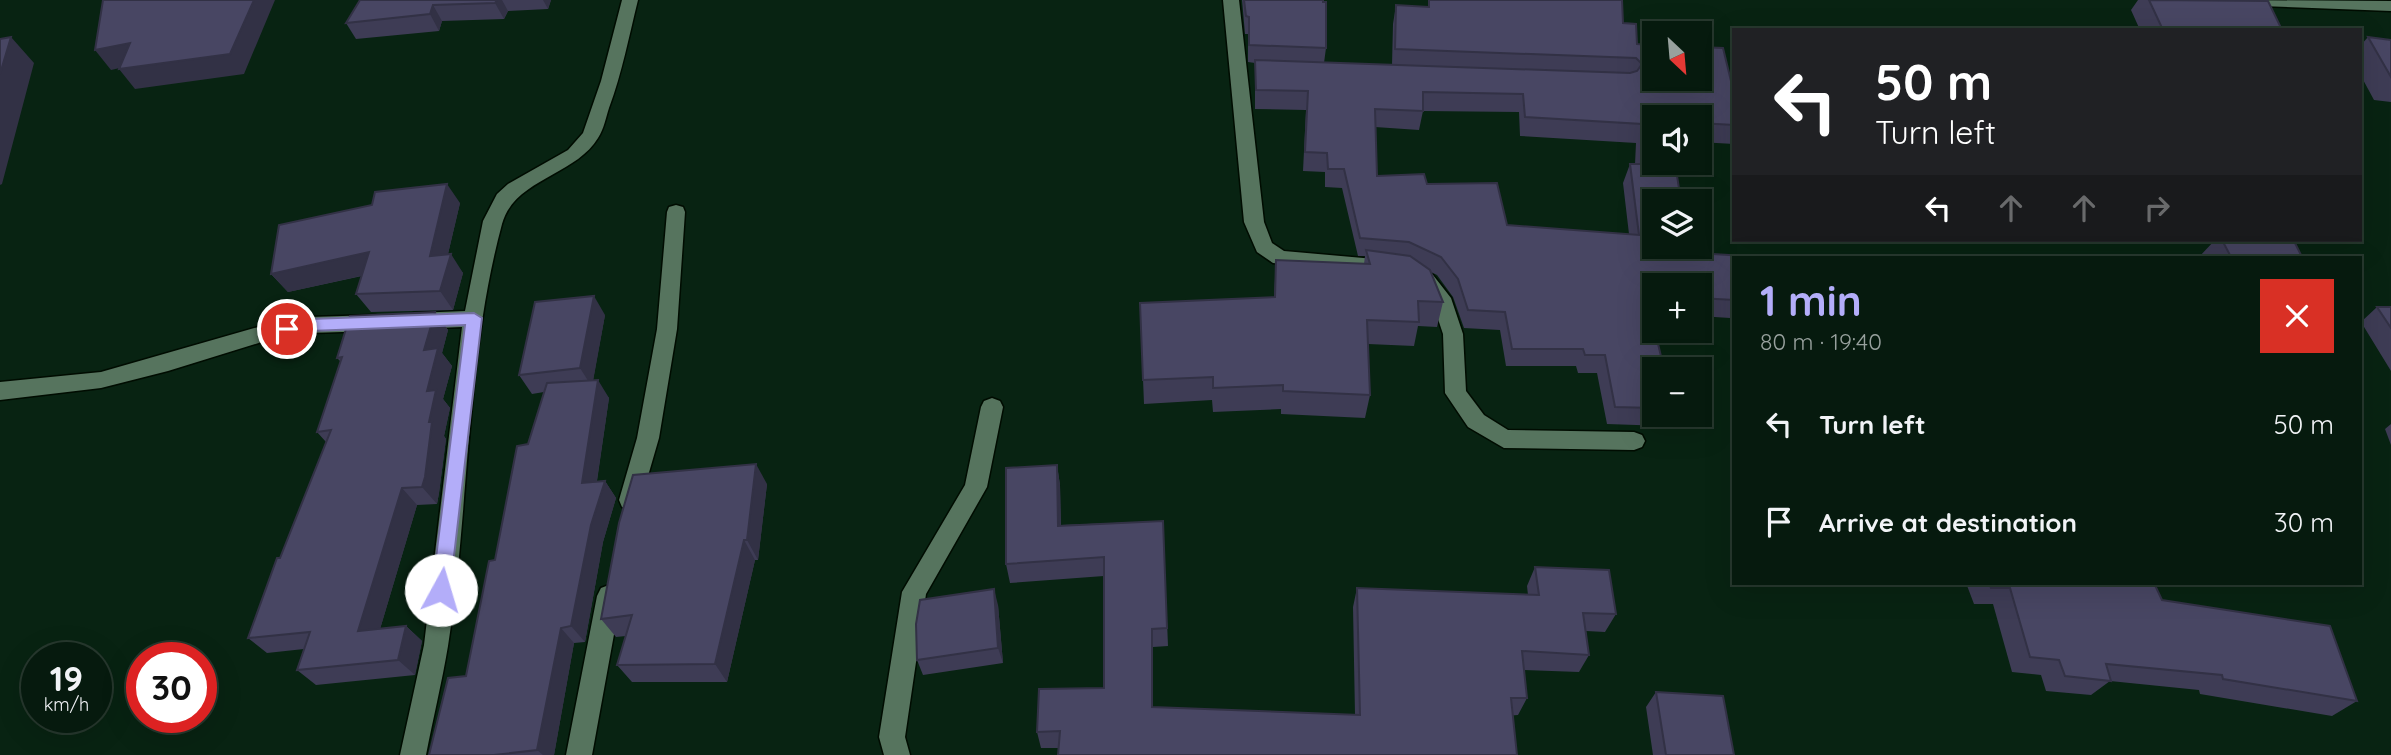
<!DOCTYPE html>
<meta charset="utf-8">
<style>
body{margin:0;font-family:Quicksand,sans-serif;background:#0f2317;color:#f1f3f6;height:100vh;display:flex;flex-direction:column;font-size:26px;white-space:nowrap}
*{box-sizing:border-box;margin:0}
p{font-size:23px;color:#98a19e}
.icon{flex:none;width:38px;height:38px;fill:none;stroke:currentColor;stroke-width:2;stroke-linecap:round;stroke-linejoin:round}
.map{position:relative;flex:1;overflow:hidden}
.drawer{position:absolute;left:1732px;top:256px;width:630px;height:329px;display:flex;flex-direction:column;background:#061a0e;border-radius:0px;box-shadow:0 7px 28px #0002,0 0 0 2px #27382e}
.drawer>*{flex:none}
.hud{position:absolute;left:1732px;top:28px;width:630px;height:214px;border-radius:0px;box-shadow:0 7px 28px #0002,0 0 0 2px #27382e;background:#202124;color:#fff;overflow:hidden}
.needle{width:46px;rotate:154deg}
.buttons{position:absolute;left:1642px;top:21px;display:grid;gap:14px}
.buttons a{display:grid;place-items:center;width:70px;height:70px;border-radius:0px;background:#061a0e;box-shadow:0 7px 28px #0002,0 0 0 2px #27382e;font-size:35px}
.speed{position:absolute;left:21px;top:642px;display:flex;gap:14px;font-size:35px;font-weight:700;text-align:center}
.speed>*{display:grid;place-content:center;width:91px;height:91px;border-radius:50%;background:#061a0e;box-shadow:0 7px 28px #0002,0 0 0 2px #27382e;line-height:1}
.speed small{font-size:18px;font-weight:400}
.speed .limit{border:10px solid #d22;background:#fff;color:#111}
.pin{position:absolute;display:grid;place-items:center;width:60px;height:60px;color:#fff;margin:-30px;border:4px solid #fff;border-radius:50%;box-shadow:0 2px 7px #0007}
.me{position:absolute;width:77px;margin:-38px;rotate:6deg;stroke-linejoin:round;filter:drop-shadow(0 0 5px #0008)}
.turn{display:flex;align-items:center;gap:24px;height:147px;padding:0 28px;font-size:32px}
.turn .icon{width:91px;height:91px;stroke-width:2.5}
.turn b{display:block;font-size:49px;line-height:60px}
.lanes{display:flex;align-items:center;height:66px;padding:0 28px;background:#0003;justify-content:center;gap:35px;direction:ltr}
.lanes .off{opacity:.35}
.round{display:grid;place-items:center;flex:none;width:74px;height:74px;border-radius:0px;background:#0f2317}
.summary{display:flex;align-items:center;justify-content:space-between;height:119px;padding:0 28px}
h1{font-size:42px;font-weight:700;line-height:52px;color:#b3adf9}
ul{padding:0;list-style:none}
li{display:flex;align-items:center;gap:21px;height:98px;padding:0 28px}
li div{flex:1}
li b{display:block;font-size:26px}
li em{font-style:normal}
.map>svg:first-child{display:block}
</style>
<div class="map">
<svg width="2391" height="755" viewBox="0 0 2391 755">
<rect width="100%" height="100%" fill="#082312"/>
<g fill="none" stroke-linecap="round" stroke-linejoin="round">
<defs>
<path id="street" d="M 622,0 L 638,0 C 629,36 622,73 609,108 C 606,117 604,129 598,138 C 575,176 514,179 502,224 C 465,361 470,506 448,646 C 442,682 433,719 426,755 L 400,755 L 424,645 L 462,327 L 414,329 L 407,327 L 404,321 L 407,315 L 414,313 L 465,311 L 483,221 L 497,194 L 508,184 L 568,150 L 583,133 L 601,81 Z
M 1223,0 L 1239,0 L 1264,222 L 1272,243 L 1284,251 L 1386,260 L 1393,262 L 1396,267 L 1393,272 L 1386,274 L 1273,263 L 1257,252 L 1244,222 Z
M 2225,0 L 2391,1 L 2391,11 L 2233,5 Z
M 676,205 L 683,207 L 685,212 L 677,329 L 659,438 L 641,500 L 638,507 L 630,510 L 622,507 L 619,500 L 637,438 L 657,329 L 667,212 L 669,207 Z
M 1426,273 L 1433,275 L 1451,298 L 1463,334 L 1466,391 L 1484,415 L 1508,430 L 1634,432 L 1642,435 L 1645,441 L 1642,447 L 1634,450 L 1504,448 L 1468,427 L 1445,393 L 1443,334 L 1432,301 L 1416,280 L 1419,275 Z
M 375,315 L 382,317 L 385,323 L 382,329 L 375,331 L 310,333 L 265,341 L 168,371 L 101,388 L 0,400 L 0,382 L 101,372 L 265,325 L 310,317 Z
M 992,398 L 1000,401 L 1003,407 L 987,487 L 926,594 L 905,737 L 910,755 L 884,755 L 879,737 L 902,592 L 965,485 L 981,407 L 984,401 Z
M 609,585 L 617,588 L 621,596 L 592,755 L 566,755 L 597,596 L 601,588 Z"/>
</defs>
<use href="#street" stroke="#000c01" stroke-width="3"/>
<use href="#street" fill="#56745e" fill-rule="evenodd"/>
</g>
<path fill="#3e3c55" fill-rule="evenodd" d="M 360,0 L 551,0 L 548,9 L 508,11 L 504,19 L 442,21 L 439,31 L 356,39 L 346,23 Z
M 1242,0 L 1323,0 L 1326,48 L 1324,63 L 1392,65 L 1393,24 L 1396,5 L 1428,7 L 1429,0 L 1623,23 L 1637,44 L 1731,81 L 1734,81 L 1734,144 L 1699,142 L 1699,117 L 1654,117 L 1654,201 L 1696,253 L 1734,257 L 1734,329 L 1730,318 L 1699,316 L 1699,285 L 1654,285 L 1654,415 L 1670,415 L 1665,426 L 1607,424 L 1597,373 L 1578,373 L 1576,366 L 1506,366 L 1500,330 L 1464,328 L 1453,297 L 1437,275 L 1431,272 L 1443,302 L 1437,327 L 1418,326 L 1414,346 L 1368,344 L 1370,395 L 1365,418 L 1281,414 L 1281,409 L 1213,412 L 1212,400 L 1144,404 L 1140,303 L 1274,297 L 1276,260 L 1364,264 L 1365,256 L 1358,256 L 1342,188 L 1325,187 L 1325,172 L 1303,171 L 1306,110 L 1255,109 L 1255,63 L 1248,62 L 1248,34 L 1245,34 ZM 1423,111 L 1519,112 L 1520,136 L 1636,143 L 1635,164 L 1630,164 L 1623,183 L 1629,234 L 1507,225 L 1427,184 L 1377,176 L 1375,127 L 1419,130 Z
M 2138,0 L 2260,0 L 2282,30 L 2140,30 L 2131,10 Z
M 2368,37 L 2391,40 L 2391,102 L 2374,100 L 2361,76 L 2361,45 Z
M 460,203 L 448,254 L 463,273 L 453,310 L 371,312 L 356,294 L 362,276 L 288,292 L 271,274 Z
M 2215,240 L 2222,240 L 2231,257 L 2199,257 Z
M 2377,307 L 2391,307 L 2391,371 L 2361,322 Z
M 435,312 L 448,330 L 442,353 L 452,366 L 443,399 L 450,408 L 444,436 L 446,439 L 439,493 L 437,504 L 417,505 L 380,629 L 406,626 L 422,641 L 415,675 L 316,685 L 297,670 L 304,649 L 267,653 L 248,638 L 326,442 L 317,432 L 341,362 L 337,358 Z
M 605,315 L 593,380 L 609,398 L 597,481 L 605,481 L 616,498 L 603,542 L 585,642 L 574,643 L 554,755 L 429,755 L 466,676 L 495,560 L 544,392 L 532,394 L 519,375 Z
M 2391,424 L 2391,445 L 2385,429 Z
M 1057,465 L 1060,485 L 1061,525 L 1163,521 L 1168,646 L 1153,647 L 1153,707 L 1355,715 L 1353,607 L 1357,588 L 1528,595 L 1527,586 L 1535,567 L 1616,614 L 1605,632 L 1586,631 L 1589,655 L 1579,672 L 1524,670 L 1527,698 L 1518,715 L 1059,748 L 1041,748 L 1037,732 L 1104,688 L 1104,576 L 1010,583 L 1006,564 Z
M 767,484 L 758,560 L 755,560 L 727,682 L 632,682 L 617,665 L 626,636 L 616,637 L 601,619 Z
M 1966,583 L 2154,583 L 2162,600 L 2357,701 L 2332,716 L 2200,694 L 2199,690 L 2110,681 L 2091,695 L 2046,691 L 2041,675 L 2012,672 L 1993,604 L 1974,604 Z
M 998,605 L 1003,663 L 923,675 L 917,660 Z
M 1656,692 L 1734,755 L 1653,755 L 1646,707 Z"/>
<path fill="#323145" d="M 254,0 L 275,0 L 244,74 L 135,89 L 119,69 Z
M 497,0 L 502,0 L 508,11 L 504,19 L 495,3 Z
M 543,0 L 551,0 L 548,9 Z
M 433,5 L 442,21 L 439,31 L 430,14 Z
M 11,37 L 34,63 L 2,184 L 0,185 L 0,74 Z
M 130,43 L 146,62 L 111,70 L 95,50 Z
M 447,184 L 460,203 L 443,275 L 430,256 Z
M 369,252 L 383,271 L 288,292 L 271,274 Z
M 451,254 L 463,273 L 453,310 L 440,291 Z
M 594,296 L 605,315 L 592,387 L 580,368 Z
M 435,312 L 448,330 L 442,353 L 452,366 L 443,399 L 450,408 L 444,436 L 446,439 L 439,493 L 437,504 L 422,487 L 427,391 L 424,350 Z
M 598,380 L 609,398 L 594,500 L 582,483 Z
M 756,464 L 767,484 L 758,560 L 747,540 Z
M 1057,465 L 1060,485 L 1061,545 L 1058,526 Z
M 605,481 L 616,498 L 603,542 L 585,642 L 571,626 L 591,525 Z
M 402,488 L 417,505 L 375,646 L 358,631 Z
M 744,540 L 755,560 L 727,682 L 715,664 Z
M 994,589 L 998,605 L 1003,663 L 998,648 Z
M 406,626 L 422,641 L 415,675 L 398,660 Z
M 561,628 L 574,643 L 554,755 L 543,755 L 537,750 Z
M 1152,629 L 1153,647 L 1153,724 L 1152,707 Z"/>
<path fill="#484663" stroke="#323145" stroke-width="2" fill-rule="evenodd" d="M 103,0 L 254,0 L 230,54 L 119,69 L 130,43 L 95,50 Z
M 360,0 L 497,0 L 495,3 L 433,5 L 430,14 L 346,23 Z
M 1244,0 L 1323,0 L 1323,2 L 1326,2 L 1326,48 L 1249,45 L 1249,17 L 1246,16 Z
M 1429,0 L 1622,0 L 1623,23 L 1636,24 L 1637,44 L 1654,45 L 1654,79 L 1699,79 L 1699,47 L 1723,48 L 1731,81 L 1734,81 L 1734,125 L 1699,123 L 1699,117 L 1654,117 L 1654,163 L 1675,163 L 1681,201 L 1654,201 L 1654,247 L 1695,247 L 1696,253 L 1762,257 L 1734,257 L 1734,300 L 1699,298 L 1699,285 L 1654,285 L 1654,304 L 1649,304 L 1654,325 L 1654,331 L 1655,331 L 1664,369 L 1654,369 L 1654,408 L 1615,407 L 1605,355 L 1585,355 L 1583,349 L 1512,349 L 1505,312 L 1468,310 L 1458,279 L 1441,257 L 1409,242 L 1360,238 L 1344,169 L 1328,169 L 1327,153 L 1305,152 L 1308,91 L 1256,90 L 1255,60 L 1630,73 L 1637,71 L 1642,64 L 1636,58 L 1395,49 L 1396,5 L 1429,7 ZM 1423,92 L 1523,94 L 1525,117 L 1642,124 L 1642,164 L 1630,164 L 1639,235 L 1507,225 L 1497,183 L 1427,184 L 1424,174 L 1377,176 L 1375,109 L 1423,111 Z
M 2149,0 L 2268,1 L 2282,30 L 2163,30 Z
M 11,37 L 0,74 L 0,39 Z
M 2368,37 L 2391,40 L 2391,77 Z
M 447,184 L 430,256 L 451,254 L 440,291 L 356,294 L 369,252 L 271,274 L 279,225 L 372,205 L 375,192 Z
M 2222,240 L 2279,240 L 2294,241 L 2302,257 L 2231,257 Z
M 1366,250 L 1410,256 L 1430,270 L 1443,302 L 1418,301 L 1419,322 L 1367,320 L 1370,395 L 1283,391 L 1283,385 L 1213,388 L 1213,377 L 1143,380 L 1140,303 L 1275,297 L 1276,260 L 1370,264 Z
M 594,296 L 580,368 L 519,375 L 535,302 Z
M 2377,307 L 2391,307 L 2391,328 Z
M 435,312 L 424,350 L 438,348 L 427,391 L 436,390 L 429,422 L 432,422 L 425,477 L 422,487 L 402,488 L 358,631 L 406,626 L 398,660 L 297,670 L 310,632 L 248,638 L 277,558 L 280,558 L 331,430 L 317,432 L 342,357 L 337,358 L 350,316 Z
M 598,380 L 582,483 L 605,481 L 591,525 L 571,626 L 561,628 L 537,750 L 494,755 L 429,755 L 448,678 L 466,676 L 489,561 L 495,560 L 517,446 L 528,444 L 547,383 Z
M 756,464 L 747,540 L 744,540 L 715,664 L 617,665 L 632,615 L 601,619 L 619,523 L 633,475 Z
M 1057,465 L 1058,526 L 1163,521 L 1167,628 L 1152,629 L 1152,707 L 1360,715 L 1357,588 L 1539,595 L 1535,567 L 1609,570 L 1616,614 L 1583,613 L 1589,655 L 1522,651 L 1527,698 L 1511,698 L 1517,755 L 1058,755 L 1060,731 L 1037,732 L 1039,689 L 1104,688 L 1104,557 L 1006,564 L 1006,468 Z
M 1989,583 L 2154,583 L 2162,600 L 2330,626 L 2357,701 L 2223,679 L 2222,675 L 2106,664 L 2111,681 L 2065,676 L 2059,660 L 2030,657 L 2010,588 L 1991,588 Z
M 994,589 L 998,648 L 917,660 L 916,624 L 920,600 Z
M 1656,692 L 1723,696 L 1734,755 L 1666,755 Z"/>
<path fill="#b3adf9" stroke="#7470a2" stroke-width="2" d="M 474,313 L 482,318 L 450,590 L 448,595 L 441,598 L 435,595 L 432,590 L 465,325 L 310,331 L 287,335 L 280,329 L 282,325 L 310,319 Z"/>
</svg>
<div class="buttons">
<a><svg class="needle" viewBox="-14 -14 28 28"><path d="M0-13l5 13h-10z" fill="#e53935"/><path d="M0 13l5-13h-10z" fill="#98a19e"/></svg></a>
<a><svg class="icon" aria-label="sound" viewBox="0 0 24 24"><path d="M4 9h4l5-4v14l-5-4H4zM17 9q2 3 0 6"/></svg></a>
<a><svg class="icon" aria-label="layers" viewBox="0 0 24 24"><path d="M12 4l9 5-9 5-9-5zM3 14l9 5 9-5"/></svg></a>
<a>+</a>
<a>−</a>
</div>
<div class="speed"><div>19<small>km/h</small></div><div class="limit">30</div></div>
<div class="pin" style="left:287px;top:329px;background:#d93025"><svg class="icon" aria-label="arrive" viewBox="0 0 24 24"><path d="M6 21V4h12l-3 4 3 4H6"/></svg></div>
<svg class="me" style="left:441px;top:590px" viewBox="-20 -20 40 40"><circle r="19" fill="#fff"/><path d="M0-13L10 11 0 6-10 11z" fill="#b3adf9"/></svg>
<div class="hud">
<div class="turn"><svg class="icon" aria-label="left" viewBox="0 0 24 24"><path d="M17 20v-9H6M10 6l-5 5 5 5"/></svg><div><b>50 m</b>Turn left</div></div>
<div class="lanes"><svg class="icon" aria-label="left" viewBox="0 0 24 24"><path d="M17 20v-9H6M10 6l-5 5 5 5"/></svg><svg class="icon off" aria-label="ahead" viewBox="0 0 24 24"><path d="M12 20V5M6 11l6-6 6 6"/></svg><svg class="icon off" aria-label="ahead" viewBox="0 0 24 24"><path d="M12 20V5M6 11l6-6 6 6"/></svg><svg class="icon off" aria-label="right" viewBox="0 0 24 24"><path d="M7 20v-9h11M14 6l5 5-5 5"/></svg></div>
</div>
<section class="drawer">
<div class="summary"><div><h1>1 min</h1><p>80 m · 19:40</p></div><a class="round" style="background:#d93025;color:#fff"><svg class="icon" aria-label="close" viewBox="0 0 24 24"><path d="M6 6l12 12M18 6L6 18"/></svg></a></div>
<ul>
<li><svg class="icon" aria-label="left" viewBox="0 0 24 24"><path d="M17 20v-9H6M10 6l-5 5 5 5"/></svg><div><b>Turn left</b></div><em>50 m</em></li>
<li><svg class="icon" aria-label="arrive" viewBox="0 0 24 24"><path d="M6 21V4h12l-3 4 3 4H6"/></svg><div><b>Arrive at destination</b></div><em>30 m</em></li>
</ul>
</section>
</div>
